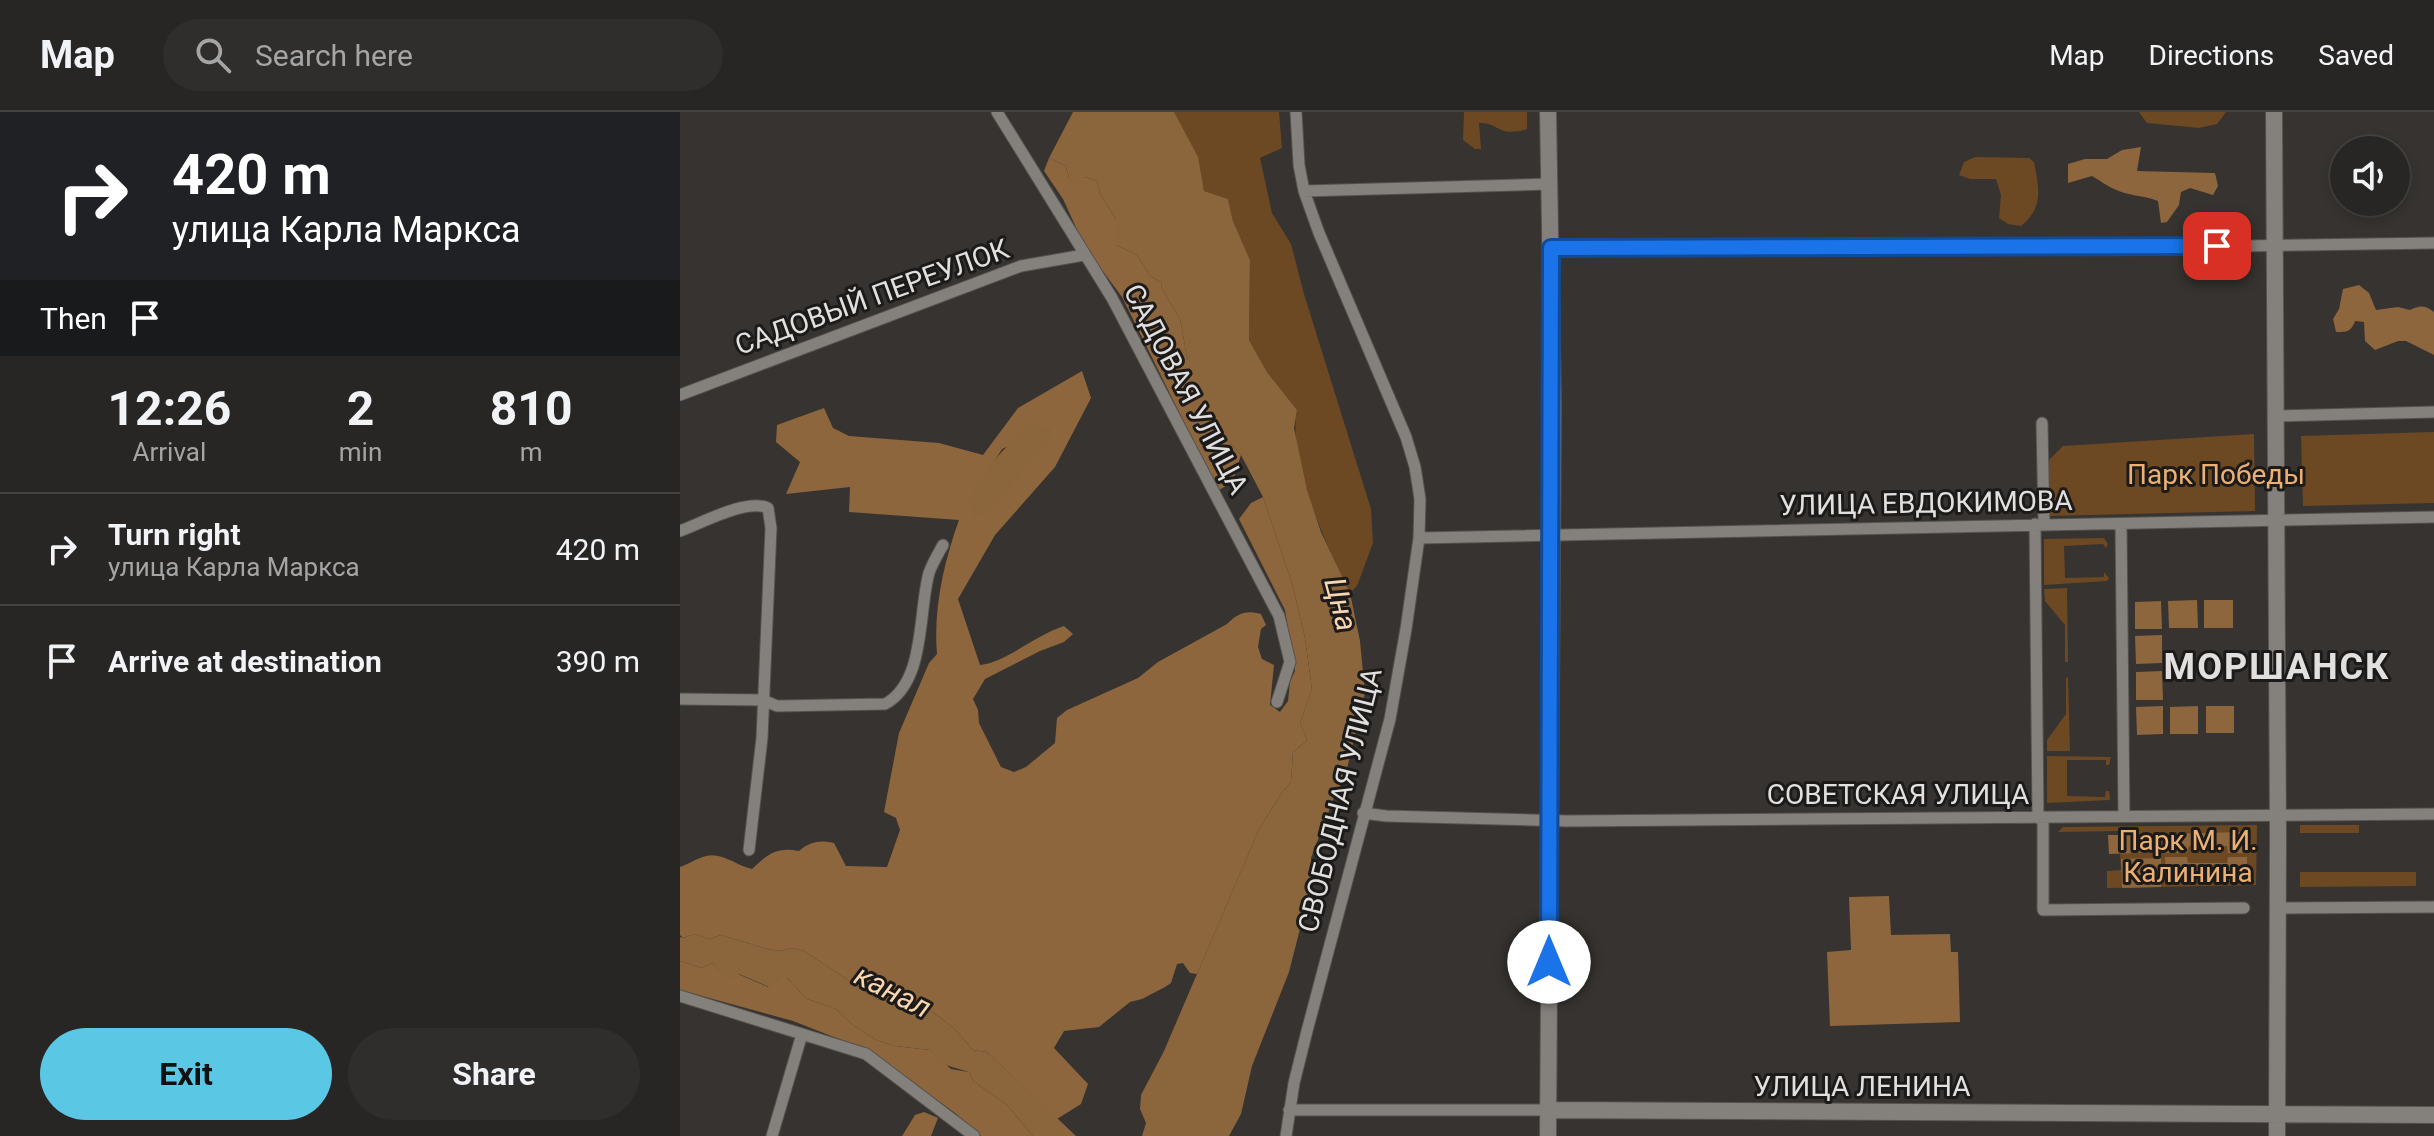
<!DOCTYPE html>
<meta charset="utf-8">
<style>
body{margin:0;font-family:Roboto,sans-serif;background:#302e2c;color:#f1f3f6;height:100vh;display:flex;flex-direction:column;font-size:30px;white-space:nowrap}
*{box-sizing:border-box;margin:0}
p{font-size:26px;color:#a5a5a6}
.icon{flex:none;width:44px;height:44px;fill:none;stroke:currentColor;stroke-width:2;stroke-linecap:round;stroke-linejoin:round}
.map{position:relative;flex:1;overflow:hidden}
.details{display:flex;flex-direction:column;background:#282624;width:680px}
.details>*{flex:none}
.hud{background:#202124;color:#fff;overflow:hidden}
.buttons{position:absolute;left:1650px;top:24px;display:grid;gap:16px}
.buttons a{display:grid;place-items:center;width:80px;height:80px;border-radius:50%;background:#282624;box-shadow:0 4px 12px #0003,0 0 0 2px #444341;font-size:40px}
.pin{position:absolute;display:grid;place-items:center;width:68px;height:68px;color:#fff;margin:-34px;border-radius:16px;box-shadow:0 4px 12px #0006}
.me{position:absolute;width:88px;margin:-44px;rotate:0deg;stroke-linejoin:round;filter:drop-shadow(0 0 6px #0008)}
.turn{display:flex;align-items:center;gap:28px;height:168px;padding:0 40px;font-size:36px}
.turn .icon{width:104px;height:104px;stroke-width:2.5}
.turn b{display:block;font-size:56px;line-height:68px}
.then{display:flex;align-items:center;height:76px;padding:0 40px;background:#0003;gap:16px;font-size:30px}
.eta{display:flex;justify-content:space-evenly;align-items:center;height:136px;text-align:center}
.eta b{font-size:48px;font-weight:700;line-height:56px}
.primary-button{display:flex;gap:16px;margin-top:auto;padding:16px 40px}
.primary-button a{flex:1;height:92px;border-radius:48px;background:#5ac8e5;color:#111;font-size:32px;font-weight:700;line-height:92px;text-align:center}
.primary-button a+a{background:#302e2c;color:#f1f3f6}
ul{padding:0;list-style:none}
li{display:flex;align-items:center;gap:24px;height:112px;padding:0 40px;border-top:2px solid #444341}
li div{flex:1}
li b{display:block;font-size:30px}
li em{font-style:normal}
header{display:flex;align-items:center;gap:48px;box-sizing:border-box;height:112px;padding:0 40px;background:#282624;border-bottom:2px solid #444341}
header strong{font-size:38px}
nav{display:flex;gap:44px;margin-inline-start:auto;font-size:28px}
.search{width:560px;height:72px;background:#302e2c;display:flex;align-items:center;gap:20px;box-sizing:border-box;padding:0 28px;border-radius:44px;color:#a5a5a6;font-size:30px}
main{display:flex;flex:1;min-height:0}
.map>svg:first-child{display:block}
</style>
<header>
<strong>Map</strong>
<div class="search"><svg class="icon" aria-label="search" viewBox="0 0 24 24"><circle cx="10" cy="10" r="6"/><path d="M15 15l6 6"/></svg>Search here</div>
<nav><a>Map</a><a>Directions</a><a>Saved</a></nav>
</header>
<main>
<section class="details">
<div class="hud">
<div class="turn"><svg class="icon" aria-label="right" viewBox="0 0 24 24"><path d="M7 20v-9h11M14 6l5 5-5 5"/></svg><div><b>420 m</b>улица Карла Маркса</div></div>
<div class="then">Then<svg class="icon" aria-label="arrive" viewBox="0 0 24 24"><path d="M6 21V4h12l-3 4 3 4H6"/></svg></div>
</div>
<div class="eta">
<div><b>12:26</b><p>Arrival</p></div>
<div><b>2</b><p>min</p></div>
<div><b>810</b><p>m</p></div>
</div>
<ul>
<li><svg class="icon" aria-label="right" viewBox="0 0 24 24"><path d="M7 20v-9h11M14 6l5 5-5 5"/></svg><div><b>Turn right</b><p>улица Карла Маркса</p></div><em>420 m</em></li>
<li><svg class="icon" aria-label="arrive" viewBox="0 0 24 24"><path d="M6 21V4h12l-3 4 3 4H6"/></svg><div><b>Arrive at destination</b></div><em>390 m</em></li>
</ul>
<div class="primary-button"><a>Exit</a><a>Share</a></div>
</section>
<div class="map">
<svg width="1754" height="1024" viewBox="0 0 1754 1024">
<rect width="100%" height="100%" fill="#363330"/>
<path fill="#6c4922" d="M 494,0 L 599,0 L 602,36 L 580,46 L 592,101 L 611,132 L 624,182 L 691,397 L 693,431 L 677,474 L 670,481 C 647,434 607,350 617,298 L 587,260 L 569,228 L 570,148 L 553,109 L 548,87 L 524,79 L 520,64 Z
M 784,0 L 847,0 L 847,17 C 818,26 819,10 799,11 L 801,37 L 795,37 L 783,28 Z
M 1459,0 L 1546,0 L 1537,12 L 1519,16 L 1467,11 Z
M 1295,45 L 1349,46 L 1354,50 C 1359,77 1364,95 1341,114 L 1328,112 L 1319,106 L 1321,83 L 1316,67 L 1290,67 L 1279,63 L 1284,50 Z
M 1754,320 L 1754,391 L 1623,394 L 1621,324 Z
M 1574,322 L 1575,399 L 1369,404 L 1369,348 L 1383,334 Z
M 1424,426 L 1428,432 L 1426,436 L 1423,432 L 1384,434 L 1385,466 L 1424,465 L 1424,460 L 1429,466 L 1427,469 L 1364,473 L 1364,427 Z
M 1387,476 L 1388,550 L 1385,550 L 1385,513 L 1365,489 L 1364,477 Z
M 1386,565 L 1388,566 L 1390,639 L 1367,639 L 1367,628 L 1386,602 Z
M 1367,644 L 1431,645 L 1429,653 L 1426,653 L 1426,648 L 1387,648 L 1387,684 L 1425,685 L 1426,679 L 1429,679 L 1430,688 L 1367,691 Z
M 1577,713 L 1576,773 L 1427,776 L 1427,759 L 1441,758 L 1439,719 L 1378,720 L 1383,715 Z
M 1620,713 L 1679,713 L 1679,721 L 1620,721 Z
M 1620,760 L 1736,760 L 1736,774 L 1620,775 Z"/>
<path fill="#8d663d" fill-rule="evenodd" d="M 1461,35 L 1457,59 L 1535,61 L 1538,74 L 1533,83 L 1510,76 L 1501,80 L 1499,93 L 1487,110 L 1481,111 L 1478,89 C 1463,83 1448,84 1434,77 C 1427,74 1419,68 1412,64 L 1388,71 L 1388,52 L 1405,47 L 1427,47 L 1442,38 Z
M 369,46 L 386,54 L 389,66 L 405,65 L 417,69 L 420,82 L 436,107 L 436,133 L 457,143 L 470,164 L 481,170 L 482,177 L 500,207 L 507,245 L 540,319 L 561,343 L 553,369 L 538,379 L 442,185 L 405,135 L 383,87 L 364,59 Z
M 1679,173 L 1689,181 L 1696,198 L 1718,195 L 1730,198 C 1740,193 1745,193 1754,200 L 1754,243 L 1726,229 L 1718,229 L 1695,238 L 1685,229 L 1684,210 L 1675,209 C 1671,220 1667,220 1656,220 L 1653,207 L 1659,197 L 1663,177 Z
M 402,259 L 411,286 L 375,355 L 315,423 L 278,487 L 300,553 C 327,550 355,523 384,514 L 393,522 L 384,530 L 360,539 L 305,567 L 293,587 L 298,598 L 299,611 L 321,655 L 334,660 L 346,655 L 375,631 L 377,606 L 387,598 L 458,566 L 478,550 L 547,512 C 558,501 566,498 581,502 L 586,513 L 581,517 L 578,535 L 582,547 L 594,553 L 590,593 L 600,600 L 608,589 L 610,570 L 615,559 L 605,498 L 559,407 L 571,391 L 583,385 L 612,471 L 625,526 L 632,577 L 620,611 L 627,628 L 613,640 L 611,670 L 601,682 L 579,717 L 517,862 L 510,861 L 503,851 L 497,852 L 491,871 L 485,875 L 462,887 L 450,890 L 419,915 L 384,919 L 374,936 L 408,972 L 401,992 L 377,1007 L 307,940 L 293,938 L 275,917 L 246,895 L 197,887 L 124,839 L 112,836 L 100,839 L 87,837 L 41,823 L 29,827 L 15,822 L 3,826 L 0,823 L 0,755 C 9,752 17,746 26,744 C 42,740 57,754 72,757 C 89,741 97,735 119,739 C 131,729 140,728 154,731 L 166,754 L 207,755 L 220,718 L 216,706 L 204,700 L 219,621 L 249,551 L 257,542 C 253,498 264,449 279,408 L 169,400 L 170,375 L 106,382 L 120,350 L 96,330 L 97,313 L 144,296 L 153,316 L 169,324 L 259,331 L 303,343 L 338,296 ZM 367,316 L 372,322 L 357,341 L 289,389 L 322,337 Z
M 1517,488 L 1518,516 L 1489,516 L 1488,489 Z
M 1524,488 L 1553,488 L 1553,516 L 1524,516 Z
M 1481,489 L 1482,517 L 1455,517 L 1455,490 Z
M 1482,523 L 1482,551 L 1456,552 L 1455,524 Z
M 1482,559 L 1483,588 L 1456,588 L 1456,560 Z
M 1483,594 L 1483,622 L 1457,623 L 1456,595 Z
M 1518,594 L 1518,622 L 1490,622 L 1490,595 Z
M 1526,594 L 1554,594 L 1554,621 L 1526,621 Z
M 1561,720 L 1567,725 L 1567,741 L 1548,741 L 1547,734 L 1509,734 L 1507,741 L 1485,741 L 1485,722 Z
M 1428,723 L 1481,723 L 1481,740 L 1429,742 Z
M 1485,745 L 1507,745 L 1508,751 L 1547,751 L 1548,745 L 1567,745 L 1567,763 L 1563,766 L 1486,768 Z
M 1481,746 L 1481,775 L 1442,776 L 1441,747 Z
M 1209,784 L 1211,823 L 1270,822 L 1271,840 L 1278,840 L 1280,910 L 1150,914 L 1147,840 L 1171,838 L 1169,785 Z
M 0,849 L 21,856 L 33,851 L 48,867 L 58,862 L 88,875 L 100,865 L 106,865 L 127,887 L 156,897 L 173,913 L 196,928 L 215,934 L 250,938 L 271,957 L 289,960 L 294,970 L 326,992 L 353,1024 L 301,1024 L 275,1001 L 187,938 L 113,909 L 0,878 Z
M 244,1000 L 258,1006 L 251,1024 L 222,1024 L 235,1003 Z"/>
<path fill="#8b653b" d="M 393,0 L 494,0 L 518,45 L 524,79 L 548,87 L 553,109 L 570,148 L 569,228 L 587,260 L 617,298 L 614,316 L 627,378 L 641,420 L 670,481 L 680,529 L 685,581 L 665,665 L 655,683 L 631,746 L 632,770 L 609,860 L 572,954 L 561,1002 L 549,1024 L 462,1024 L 466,1011 L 460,997 L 461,983 L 484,939 L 579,717 L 601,682 L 611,670 L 613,640 L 627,628 L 620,611 L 632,577 L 625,526 L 612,471 L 583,385 L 561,343 L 540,319 L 522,289 L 507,245 L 500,207 L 482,177 L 481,170 L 470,164 L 457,143 L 436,133 L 436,107 L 420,82 L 417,69 L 405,65 L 394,70 L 389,66 L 386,54 L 369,46 Z
M 350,314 L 367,316 L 373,322 C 347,354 328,382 294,407 L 289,389 C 308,354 319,339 350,314 Z
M 15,822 L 29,827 L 41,823 L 87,837 L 100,839 L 112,836 L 124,839 L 197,887 L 246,895 L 275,917 L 293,938 L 307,940 L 396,1024 L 353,1024 L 326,992 L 294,970 L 289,960 L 262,952 L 250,938 L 215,934 L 196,928 L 173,913 L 156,897 L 127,887 L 106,865 L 100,865 L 89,875 L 59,862 L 48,868 L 33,851 L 21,856 L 0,849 L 0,825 L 3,826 Z"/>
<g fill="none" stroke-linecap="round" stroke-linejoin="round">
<defs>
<path id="street" d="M 317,0 L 432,186 L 599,504 L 610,550 L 597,590
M 624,79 L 869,72
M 871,136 L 1442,136 L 1754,131
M 0,283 L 341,154 L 404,143
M 1595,304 L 1754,300
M 1362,311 L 1364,412
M 1355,412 L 1358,706
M 1441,412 L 1444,704
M 0,419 C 22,411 67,386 88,396 L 91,416 L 82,626 L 69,738
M 739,426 L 1754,405
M 0,587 L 83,588 L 97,594 L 205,592 C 246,570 238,500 249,461 C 252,452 258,442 263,433
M 683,701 L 706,704 L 887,709 L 1754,702
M 1363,706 L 1363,798 L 1564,796
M 1597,796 L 1754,795
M 0,884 L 186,942 L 294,1024
M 609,998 L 869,998
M 92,1024 L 122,922
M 606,1024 L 614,971 L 627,919 L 710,607 L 726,517 L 739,426 L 740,387 L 735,355 L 726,325 L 639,121 L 624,79 L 619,53 L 616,0"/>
<path id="secondary" d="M 868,0 L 873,291 L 868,1024
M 1594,0 L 1598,725 L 1597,1024
M 869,998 L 1754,1003"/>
</defs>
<use href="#street" stroke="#545250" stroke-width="13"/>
<use href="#secondary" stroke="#545250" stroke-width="18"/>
<use href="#street" stroke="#84817d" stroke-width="11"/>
<use href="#secondary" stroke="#84817d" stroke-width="16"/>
</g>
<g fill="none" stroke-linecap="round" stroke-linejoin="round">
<defs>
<path id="route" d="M 869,850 L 871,136 L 1537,134"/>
</defs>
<use href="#route" stroke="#114b97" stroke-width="20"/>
<use href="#route" stroke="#1a73e8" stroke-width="14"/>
</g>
<g text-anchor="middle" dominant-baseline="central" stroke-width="6" stroke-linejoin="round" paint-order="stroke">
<g font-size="28" fill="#e2e0df" stroke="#1c1b1a">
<text transform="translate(192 185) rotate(-20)">САДОВЫЙ ПЕРЕУЛОК</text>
<text transform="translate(506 277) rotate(62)">САДОВАЯ УЛИЦА</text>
<text transform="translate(1246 391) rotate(-1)">УЛИЦА ЕВДОКИМОВА</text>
<text x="1218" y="682">СОВЕТСКАЯ УЛИЦА</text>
<text transform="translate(660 688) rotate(-76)">СВОБОДНАЯ УЛИЦА</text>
<text x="1182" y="974">УЛИЦА ЛЕНИНА</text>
</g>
<g font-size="28" fill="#ecb172" stroke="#1c1b1a">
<text x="1536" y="362">Парк Победы</text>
<text x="1508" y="728">Парк М. И.<tspan x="1508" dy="32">Калинина</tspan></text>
</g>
<g font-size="30" font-style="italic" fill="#f9d5b0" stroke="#1c1b1a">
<text transform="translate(661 492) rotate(75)">Цна</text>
<text transform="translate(213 879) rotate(27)">канал</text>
</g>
<g font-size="36" font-weight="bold" letter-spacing="2" fill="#e2e0df" stroke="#1c1b1a">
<text x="1597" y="555">МОРШАНСК</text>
</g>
</g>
</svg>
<div class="buttons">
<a><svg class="icon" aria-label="sound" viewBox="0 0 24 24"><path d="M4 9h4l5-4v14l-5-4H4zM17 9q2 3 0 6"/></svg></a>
</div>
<div class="pin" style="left:1537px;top:134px;background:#d93025"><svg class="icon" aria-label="arrive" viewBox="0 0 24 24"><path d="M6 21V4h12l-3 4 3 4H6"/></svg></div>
<svg class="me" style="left:869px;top:850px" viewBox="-20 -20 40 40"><circle r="19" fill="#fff"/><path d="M0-13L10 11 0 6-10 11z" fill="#1a73e8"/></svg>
</div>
</main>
